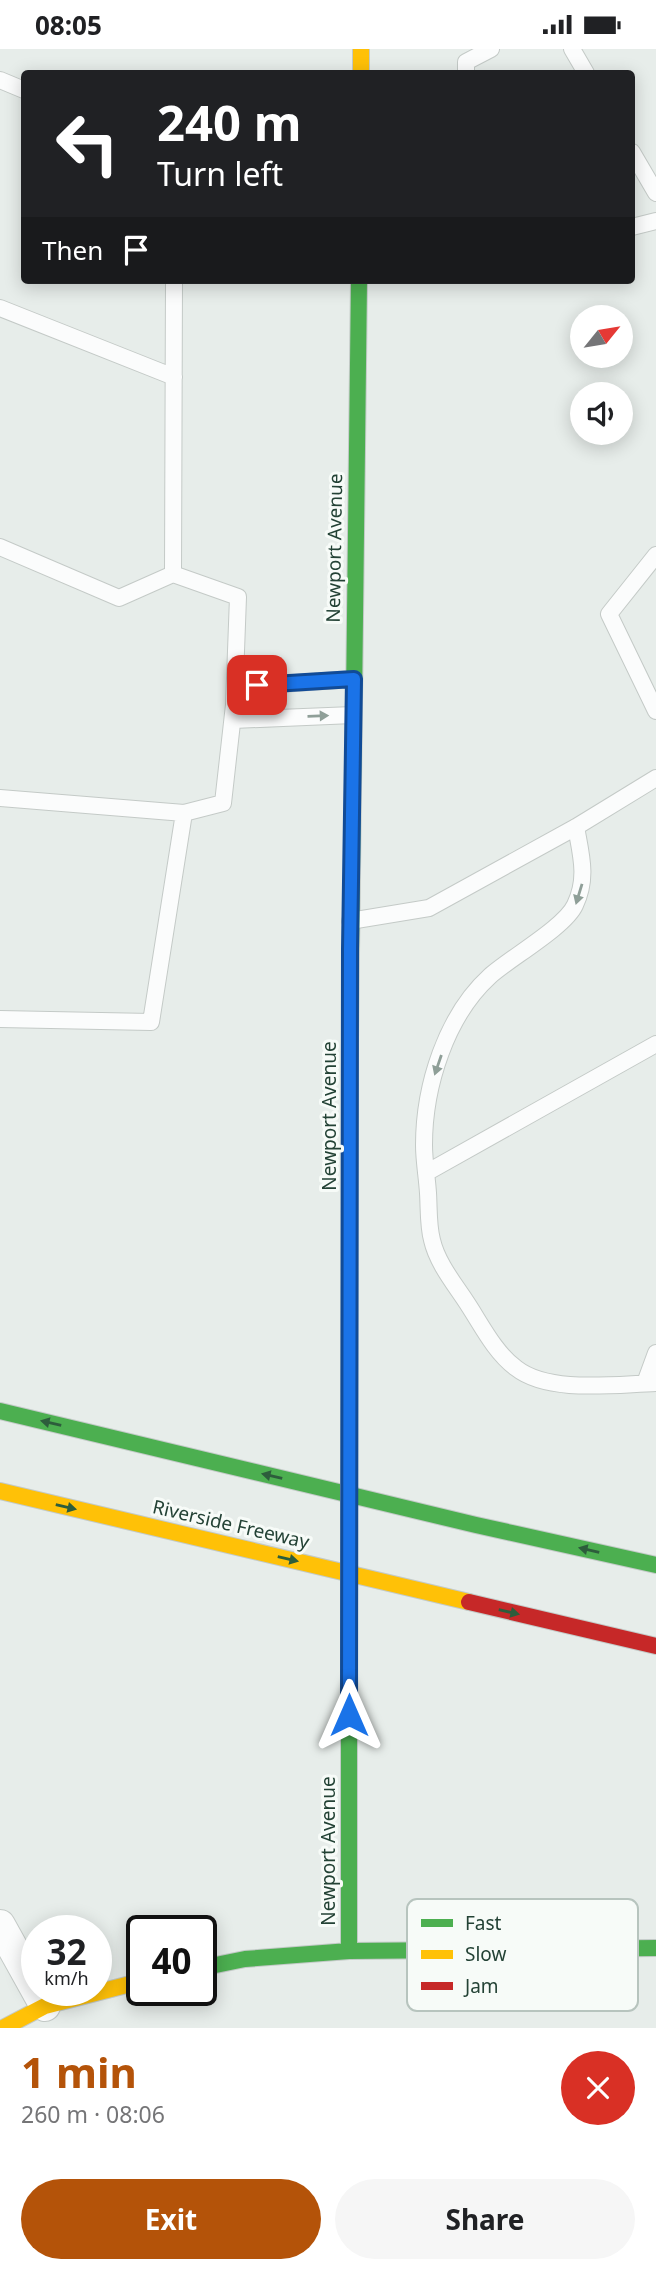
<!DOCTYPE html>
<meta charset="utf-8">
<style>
body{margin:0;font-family:"Noto Sans",sans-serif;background:#f6f6f6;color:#202124;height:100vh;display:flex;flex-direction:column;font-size:26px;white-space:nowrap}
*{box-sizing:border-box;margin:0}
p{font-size:23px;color:#757577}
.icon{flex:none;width:38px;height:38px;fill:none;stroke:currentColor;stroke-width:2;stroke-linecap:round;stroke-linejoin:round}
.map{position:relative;height:1979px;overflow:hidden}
.panel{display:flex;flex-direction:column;background:#fff;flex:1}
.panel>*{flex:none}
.banner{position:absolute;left:21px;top:21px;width:614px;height:214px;border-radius:7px;box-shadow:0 4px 18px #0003;background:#202124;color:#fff;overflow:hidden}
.needle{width:46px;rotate:60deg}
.buttons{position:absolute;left:570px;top:256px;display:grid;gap:14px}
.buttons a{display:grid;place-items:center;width:63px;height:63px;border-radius:50%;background:#fff;box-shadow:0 4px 18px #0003;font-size:35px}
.speed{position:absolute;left:21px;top:1866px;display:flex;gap:14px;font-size:35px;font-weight:700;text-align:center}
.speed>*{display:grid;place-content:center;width:91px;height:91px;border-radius:50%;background:#fff;box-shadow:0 4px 18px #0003;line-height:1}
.speed small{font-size:18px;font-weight:400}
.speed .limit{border:4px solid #111;border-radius:10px;background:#fff;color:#111}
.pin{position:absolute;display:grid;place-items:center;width:60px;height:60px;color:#fff;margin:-30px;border-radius:14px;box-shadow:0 4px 10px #0006}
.me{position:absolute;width:77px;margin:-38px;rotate:0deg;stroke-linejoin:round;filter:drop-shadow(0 0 5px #0008)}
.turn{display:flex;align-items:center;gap:24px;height:147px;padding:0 21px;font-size:32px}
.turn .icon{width:91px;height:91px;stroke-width:2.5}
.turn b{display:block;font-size:49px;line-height:60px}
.then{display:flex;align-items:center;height:66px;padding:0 21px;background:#0003;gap:14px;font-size:26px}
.round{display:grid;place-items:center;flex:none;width:74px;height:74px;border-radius:37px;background:#f6f6f6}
.headline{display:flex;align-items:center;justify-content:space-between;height:119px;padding:0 21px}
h1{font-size:42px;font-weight:700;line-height:52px;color:#b45309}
.action{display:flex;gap:14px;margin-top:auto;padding:14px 21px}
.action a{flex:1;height:80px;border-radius:42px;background:#b45309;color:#fff;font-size:28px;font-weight:700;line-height:80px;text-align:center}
.action a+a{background:#f6f6f6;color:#202124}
.status{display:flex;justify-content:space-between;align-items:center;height:49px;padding:0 35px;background:#fff;direction:ltr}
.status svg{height:19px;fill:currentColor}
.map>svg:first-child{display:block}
</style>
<div class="status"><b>08:05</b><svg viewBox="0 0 49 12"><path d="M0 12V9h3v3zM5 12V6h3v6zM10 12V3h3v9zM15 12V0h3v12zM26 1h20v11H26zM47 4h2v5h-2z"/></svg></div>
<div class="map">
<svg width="656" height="1979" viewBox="0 0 656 1979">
<rect width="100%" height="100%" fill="#e7edea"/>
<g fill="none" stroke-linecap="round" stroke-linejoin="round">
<defs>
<path id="lane" d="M 572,0 L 586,24
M 466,24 L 466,13 L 491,0
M 0,31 L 24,41
M 632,103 L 656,144
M 632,178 L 656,172
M 0,259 L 174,328
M 0,498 L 119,549 L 173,525 L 238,548 L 234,656 L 223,754 L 184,764 L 151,973 L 0,970
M 656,506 L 609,565 L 656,662
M 173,525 L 174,231
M 235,638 L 353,630
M 233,671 L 353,666
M 0,749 L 184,764
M 576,778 C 581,806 588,829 575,856 C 565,878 510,909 490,927 C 446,967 424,1037 424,1096 C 424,1112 427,1128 428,1144 C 429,1159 428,1176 432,1191 C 437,1213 453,1233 465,1251 C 480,1273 494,1303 516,1319 C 549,1345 616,1335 656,1334
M 350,872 L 429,859 L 576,778 L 656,729
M 426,1124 L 656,995
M 645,1334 L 656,1304"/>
<path id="street" d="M 0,1876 L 45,1957"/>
<path id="fast" d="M 350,989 L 359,231
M 0,1362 L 476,1476 L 656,1516
M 349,1611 L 349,1902
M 201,1919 L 245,1910 L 349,1902 L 656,1899"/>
<path id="slow" d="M 361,0 L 361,24
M 0,1442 L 469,1553
M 3,1979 L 45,1957 L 142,1932"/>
<path id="jam" d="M 349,1363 L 350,989
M 469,1553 L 656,1597"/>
</defs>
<use href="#lane" stroke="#c4cac7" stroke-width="18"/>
<use href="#street" stroke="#c4cac7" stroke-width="32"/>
<use href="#fast" stroke="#c3cac7" stroke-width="18"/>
<use href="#slow" stroke="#c3cac7" stroke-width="18"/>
<use href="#jam" stroke="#c3cac7" stroke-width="18"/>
<use href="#lane" stroke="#fbfcfc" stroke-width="16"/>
<use href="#street" stroke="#fbfcfc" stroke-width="30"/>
<use href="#fast" stroke="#4caf50" stroke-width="16"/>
<use href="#slow" stroke="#ffc107" stroke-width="16"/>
<use href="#jam" stroke="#c62828" stroke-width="16"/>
<defs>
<path id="fast-bridge" d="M 349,1363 L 349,1611"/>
</defs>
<use href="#fast-bridge" stroke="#c3cac7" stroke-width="18" stroke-linecap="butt"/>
<use href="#fast-bridge" stroke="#4caf50" stroke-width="16"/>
</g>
<defs><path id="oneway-solid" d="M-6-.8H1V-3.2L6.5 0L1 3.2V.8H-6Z" transform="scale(1.75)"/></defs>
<g fill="#8f9f98">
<use href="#oneway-solid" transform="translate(318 667) rotate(-2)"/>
<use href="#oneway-solid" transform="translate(579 845) rotate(107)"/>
<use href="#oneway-solid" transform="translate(438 1016) rotate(109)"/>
</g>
<g fill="#2d5d3c">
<use href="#oneway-solid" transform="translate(51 1374) rotate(-167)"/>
<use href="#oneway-solid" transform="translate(272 1427) rotate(-167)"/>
<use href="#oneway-solid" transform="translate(66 1458) rotate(13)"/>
<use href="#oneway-solid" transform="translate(589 1501) rotate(-167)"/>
<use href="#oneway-solid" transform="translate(288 1510) rotate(13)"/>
<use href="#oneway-solid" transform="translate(509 1563) rotate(13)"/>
</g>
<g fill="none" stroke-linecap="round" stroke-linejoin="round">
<defs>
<path id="route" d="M 257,636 L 354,630 L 350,900 L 349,1666"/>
</defs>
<use href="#route" stroke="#114b97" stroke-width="18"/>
<use href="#route" stroke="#1a73e8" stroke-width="12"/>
</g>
<g text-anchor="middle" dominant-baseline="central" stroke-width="6" stroke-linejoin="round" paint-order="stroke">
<g font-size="19" fill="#234235" stroke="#f7fbf8">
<text transform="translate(334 499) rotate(-89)">Newport Avenue</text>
<text transform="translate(329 1067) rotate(-90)">Newport Avenue</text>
<text transform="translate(231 1475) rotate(13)">Riverside Freeway</text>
<text transform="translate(328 1802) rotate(-90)">Newport Avenue</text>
</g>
</g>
<rect x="407" y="1850" width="231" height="112" rx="10" fill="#f7fbf8" stroke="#b7c4be" stroke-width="2"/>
<rect x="421" y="1870" width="32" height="8" fill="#4caf50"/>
<rect x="421" y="1901" width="32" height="9" fill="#ffc107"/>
<rect x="421" y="1933" width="32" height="8" fill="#c62828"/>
<g font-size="19" fill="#234235">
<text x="465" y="1881">Fast</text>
<text x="465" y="1912">Slow</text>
<text x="465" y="1944">Jam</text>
</g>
</svg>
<div class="buttons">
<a><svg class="needle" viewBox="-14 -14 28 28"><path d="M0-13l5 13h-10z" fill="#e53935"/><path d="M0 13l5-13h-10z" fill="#757577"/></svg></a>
<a><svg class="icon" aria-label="sound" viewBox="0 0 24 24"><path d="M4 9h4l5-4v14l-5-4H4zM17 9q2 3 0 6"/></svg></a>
</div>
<div class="speed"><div>32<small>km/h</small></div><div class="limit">40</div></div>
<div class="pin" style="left:257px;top:636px;background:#d93025"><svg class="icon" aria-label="arrive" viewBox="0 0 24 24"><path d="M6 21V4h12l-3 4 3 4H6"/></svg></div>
<svg class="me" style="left:349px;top:1666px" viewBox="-20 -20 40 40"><path d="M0-17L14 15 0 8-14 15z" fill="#1a73e8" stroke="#fff" stroke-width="4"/></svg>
<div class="banner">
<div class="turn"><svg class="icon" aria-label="left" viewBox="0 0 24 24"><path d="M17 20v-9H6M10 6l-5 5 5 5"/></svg><div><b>240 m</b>Turn left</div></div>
<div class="then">Then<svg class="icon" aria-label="arrive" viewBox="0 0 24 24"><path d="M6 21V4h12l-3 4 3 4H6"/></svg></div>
</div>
</div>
<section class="panel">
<div class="headline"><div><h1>1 min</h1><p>260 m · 08:06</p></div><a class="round" style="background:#d93025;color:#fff"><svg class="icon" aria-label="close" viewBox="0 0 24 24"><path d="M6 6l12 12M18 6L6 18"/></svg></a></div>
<div class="action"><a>Exit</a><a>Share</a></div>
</section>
